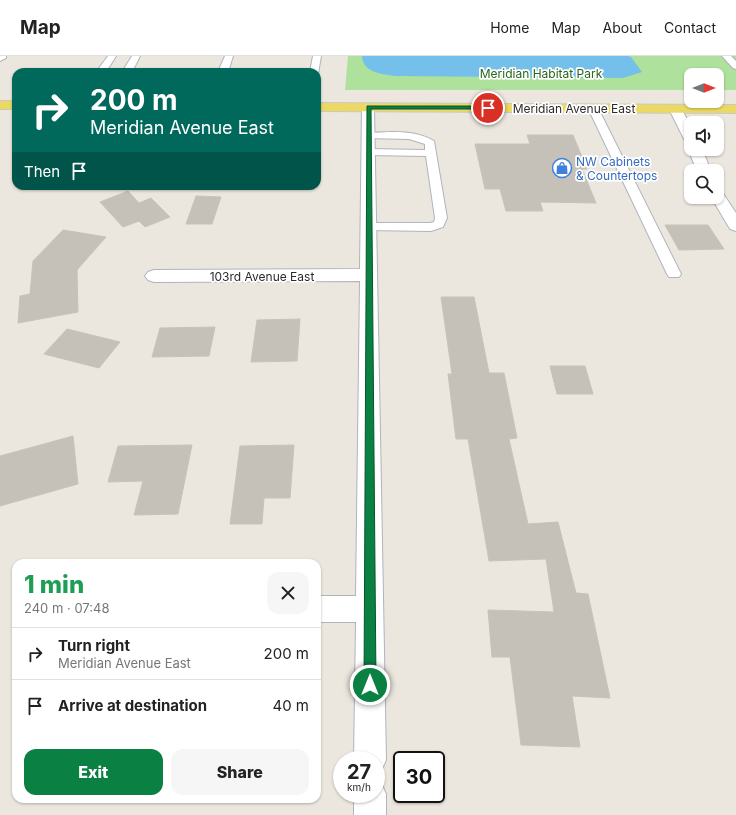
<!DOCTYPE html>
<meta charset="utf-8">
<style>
body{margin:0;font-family:Inter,sans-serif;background:#f6f6f6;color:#222;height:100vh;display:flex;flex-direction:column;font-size:15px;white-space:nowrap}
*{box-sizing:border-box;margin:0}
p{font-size:13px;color:#767676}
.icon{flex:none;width:22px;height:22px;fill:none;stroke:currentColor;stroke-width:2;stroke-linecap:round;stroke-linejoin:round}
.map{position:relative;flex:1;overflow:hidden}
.drawer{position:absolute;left:12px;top:503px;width:309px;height:244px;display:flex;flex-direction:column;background:#fff;border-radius:12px;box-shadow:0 1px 3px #0004}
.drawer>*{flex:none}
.banner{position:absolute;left:12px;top:12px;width:309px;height:122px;border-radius:12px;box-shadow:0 1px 3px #0004;background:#00695c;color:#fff;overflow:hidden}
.needle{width:26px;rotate:90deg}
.controls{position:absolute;left:684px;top:12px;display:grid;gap:8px}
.controls a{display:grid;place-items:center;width:40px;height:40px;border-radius:8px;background:#fff;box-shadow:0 1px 3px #0004;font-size:20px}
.speed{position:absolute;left:333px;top:695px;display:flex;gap:8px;font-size:20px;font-weight:700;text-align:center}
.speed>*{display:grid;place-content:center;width:52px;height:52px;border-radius:50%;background:#fff;box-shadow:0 1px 3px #0004;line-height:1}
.speed small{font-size:10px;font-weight:400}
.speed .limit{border:2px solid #111;border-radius:6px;background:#fff;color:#111}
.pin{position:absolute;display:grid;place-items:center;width:34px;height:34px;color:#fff;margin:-17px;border:2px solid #fff;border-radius:50%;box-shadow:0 1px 4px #0007}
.me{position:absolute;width:44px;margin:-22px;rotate:0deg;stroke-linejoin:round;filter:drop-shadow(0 0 3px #0008)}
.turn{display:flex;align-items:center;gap:14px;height:84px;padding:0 12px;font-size:18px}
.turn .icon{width:52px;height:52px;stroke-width:2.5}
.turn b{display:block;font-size:28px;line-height:34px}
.then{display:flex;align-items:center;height:38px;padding:0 12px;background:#0003;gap:8px;font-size:15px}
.round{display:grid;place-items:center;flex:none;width:42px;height:42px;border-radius:12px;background:#f6f6f6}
.overview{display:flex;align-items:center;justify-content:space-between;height:68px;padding:0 12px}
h1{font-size:24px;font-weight:800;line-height:30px;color:#1e9e55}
.cta{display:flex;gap:8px;margin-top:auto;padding:8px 12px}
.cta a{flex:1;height:46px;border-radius:12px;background:#0b8043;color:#fff;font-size:16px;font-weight:800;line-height:46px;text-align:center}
.cta a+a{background:#f6f6f6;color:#222}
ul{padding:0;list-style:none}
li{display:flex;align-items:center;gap:12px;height:52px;padding:0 12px;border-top:1px solid #e0e0e0}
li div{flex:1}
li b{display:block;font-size:15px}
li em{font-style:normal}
header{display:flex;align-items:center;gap:24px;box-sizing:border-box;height:56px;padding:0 20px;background:#fff;border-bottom:1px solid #e0e0e0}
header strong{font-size:19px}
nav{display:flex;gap:22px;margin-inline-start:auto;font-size:14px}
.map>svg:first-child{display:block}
</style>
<header>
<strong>Map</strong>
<nav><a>Home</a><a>Map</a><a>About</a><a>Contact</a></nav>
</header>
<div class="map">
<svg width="736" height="759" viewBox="0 0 736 759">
<rect width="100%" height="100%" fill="#ece7de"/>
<path fill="#ade19c" d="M 348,0 L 736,0 L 736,34 L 717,34 L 717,19 L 691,19 L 691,34 L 345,34 Z"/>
<path fill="#74c0eb" d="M 362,0 L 628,0 L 631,1 L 642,16 L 623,22 L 395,20 C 382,18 363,17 362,0 Z"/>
<path fill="#c5c1b9" stroke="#c8c3b7" d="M 527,79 L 573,79 L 587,113 L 582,113 L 596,147 L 540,146 L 543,155 L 506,155 L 500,133 L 485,133 L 475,88 L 530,88 Z
M 128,135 L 139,147 L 151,142 L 170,161 L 145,171 L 139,165 L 123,171 L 100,146 Z
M 196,140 L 221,141 L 212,168 L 186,168 Z
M 665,169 L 708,169 L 724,193 L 679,194 Z
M 63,174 L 106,181 L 77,214 L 78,256 L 18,267 L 20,240 L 30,238 L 33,205 Z
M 441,241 L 474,241 L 489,317 L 504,317 L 517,382 L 509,383 L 528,468 L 558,466 L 576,537 L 588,538 L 610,642 L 572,640 L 580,691 L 521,689 L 510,601 L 492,601 L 488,554 L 554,556 L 546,503 L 489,505 L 468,383 L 456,383 L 448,318 L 452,318 Z
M 300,263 L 297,305 L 251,306 L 257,264 Z
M 215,271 L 209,300 L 152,301 L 160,272 Z
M 67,273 L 120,286 L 99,312 L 44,298 Z
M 550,310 L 585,310 L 593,338 L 557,338 Z
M 73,380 L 78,428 L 0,450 L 0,400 Z
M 192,389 L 178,458 L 134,459 L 143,425 L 108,426 L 118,390 Z
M 294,389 L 290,442 L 264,442 L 262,468 L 230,468 L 240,390 Z"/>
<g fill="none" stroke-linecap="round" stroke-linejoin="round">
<defs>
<path id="service" d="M 108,0 L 116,0 L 106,16 L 96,16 Z
M 132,0 L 140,0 L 132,16 L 122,16 Z
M 225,0 L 233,0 L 228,16 L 218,16 Z
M 313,0 L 321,0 L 318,18 L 317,16 L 310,16 Z
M 722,0 L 731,0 L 736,5 L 736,13 L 733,12 Z
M 593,49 L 598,52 L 681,218 L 679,221 L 669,221 L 667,218 L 588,52 Z
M 368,77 C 390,76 414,73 434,85 L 447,162 L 443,171 L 431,175 L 365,174 L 363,171 L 365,168 L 369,167 L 430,167 L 434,166 L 435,162 L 426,100 L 368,99 L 363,96 L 368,93 L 425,94 L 425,88 L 409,83 L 364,82 L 363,80 L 364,78 Z"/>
<path id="minor" d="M 0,0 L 6,0 L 6,2 L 0,5 Z
M 368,47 L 374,51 L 386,704 L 381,715 L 376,717 L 376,704 L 354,704 L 356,566 L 317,566 L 317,540 L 356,540 L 360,225 L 154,226 L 148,224 L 145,220 L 148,216 L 154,214 L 360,213 L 362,51 Z
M 675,49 L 680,50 L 691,71 L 691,87 L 686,86 L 684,83 L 669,53 Z
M 691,90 L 691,93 L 702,93 L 711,115 L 697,115 L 688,93 Z
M 717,134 L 722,136 L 736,157 L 736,175 L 730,173 L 711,141 L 717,141 Z
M 376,724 L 381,727 L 386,738 L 386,759 L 354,759 L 354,738 L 376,738 Z"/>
<path id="primary" d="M 0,45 L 16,45 L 16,53 L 0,53 Z
M 317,47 L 736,49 L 736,57 L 317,55 Z"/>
</defs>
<use href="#service" stroke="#b1b3be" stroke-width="2"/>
<use href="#minor" stroke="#b1b3be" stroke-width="2"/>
<use href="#primary" stroke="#c8c8c8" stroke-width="2"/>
<use href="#service" fill="#fff" fill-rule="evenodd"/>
<use href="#minor" fill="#fff" fill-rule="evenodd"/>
<use href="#primary" fill="#ecd963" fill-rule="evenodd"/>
</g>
<path fill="#0b8043" stroke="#07532c" d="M 367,50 L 488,50 L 491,52 L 488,53 L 371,53 L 376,629 L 374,633 L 370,635 L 366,633 L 364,629 Z"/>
<defs>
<symbol id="shop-ring" viewBox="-11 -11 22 22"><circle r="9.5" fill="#fff" stroke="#3f7fe0" stroke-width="1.5"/><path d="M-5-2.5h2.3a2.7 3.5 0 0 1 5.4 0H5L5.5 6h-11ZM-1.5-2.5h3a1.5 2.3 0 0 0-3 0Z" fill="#3f7fe0"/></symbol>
</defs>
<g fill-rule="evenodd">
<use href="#shop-ring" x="551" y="101" width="22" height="22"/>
</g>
<g text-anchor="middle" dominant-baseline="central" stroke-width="3.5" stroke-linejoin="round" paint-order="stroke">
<g font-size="12" fill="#25661d" stroke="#fff">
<text x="541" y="17">Meridian Habitat Park</text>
</g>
<g font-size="12" fill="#2b2b2b" stroke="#fff">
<text x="574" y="52">Meridian Avenue East</text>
<text x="262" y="220">103rd Avenue East</text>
</g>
<g font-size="12" fill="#366cbe" stroke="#fff" text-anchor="start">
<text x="576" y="105">NW Cabinets<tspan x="576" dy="14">&amp; Countertops</tspan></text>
</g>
</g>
</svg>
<div class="controls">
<a><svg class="needle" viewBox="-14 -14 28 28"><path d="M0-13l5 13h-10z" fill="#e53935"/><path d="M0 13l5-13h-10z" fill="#767676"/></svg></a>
<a><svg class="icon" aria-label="sound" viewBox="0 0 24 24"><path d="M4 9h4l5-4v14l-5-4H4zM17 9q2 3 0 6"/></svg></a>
<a><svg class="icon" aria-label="search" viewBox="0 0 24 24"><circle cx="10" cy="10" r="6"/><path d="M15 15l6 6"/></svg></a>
</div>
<div class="speed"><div>27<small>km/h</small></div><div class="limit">30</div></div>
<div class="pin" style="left:488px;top:52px;background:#d93025"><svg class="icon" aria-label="arrive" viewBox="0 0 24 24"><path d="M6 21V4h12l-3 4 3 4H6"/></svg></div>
<svg class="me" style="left:370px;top:629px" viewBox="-20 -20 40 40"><circle r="17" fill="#0b8043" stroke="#fff" stroke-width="3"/><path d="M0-11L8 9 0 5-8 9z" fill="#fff"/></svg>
<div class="banner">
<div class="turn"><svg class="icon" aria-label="right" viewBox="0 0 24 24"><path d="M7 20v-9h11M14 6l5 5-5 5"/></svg><div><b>200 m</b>Meridian Avenue East</div></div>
<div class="then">Then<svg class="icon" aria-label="arrive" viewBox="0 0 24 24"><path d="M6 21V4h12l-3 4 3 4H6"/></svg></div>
</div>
<section class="drawer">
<div class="overview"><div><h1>1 min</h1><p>240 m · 07:48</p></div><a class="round"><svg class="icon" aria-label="close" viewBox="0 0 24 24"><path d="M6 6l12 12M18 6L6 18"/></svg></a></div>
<ul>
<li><svg class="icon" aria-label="right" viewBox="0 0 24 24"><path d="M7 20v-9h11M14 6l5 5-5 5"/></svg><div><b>Turn right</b><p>Meridian Avenue East</p></div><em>200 m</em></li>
<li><svg class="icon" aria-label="arrive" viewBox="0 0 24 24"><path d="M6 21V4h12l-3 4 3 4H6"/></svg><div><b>Arrive at destination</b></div><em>40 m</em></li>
</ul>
<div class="cta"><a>Exit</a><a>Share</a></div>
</section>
</div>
